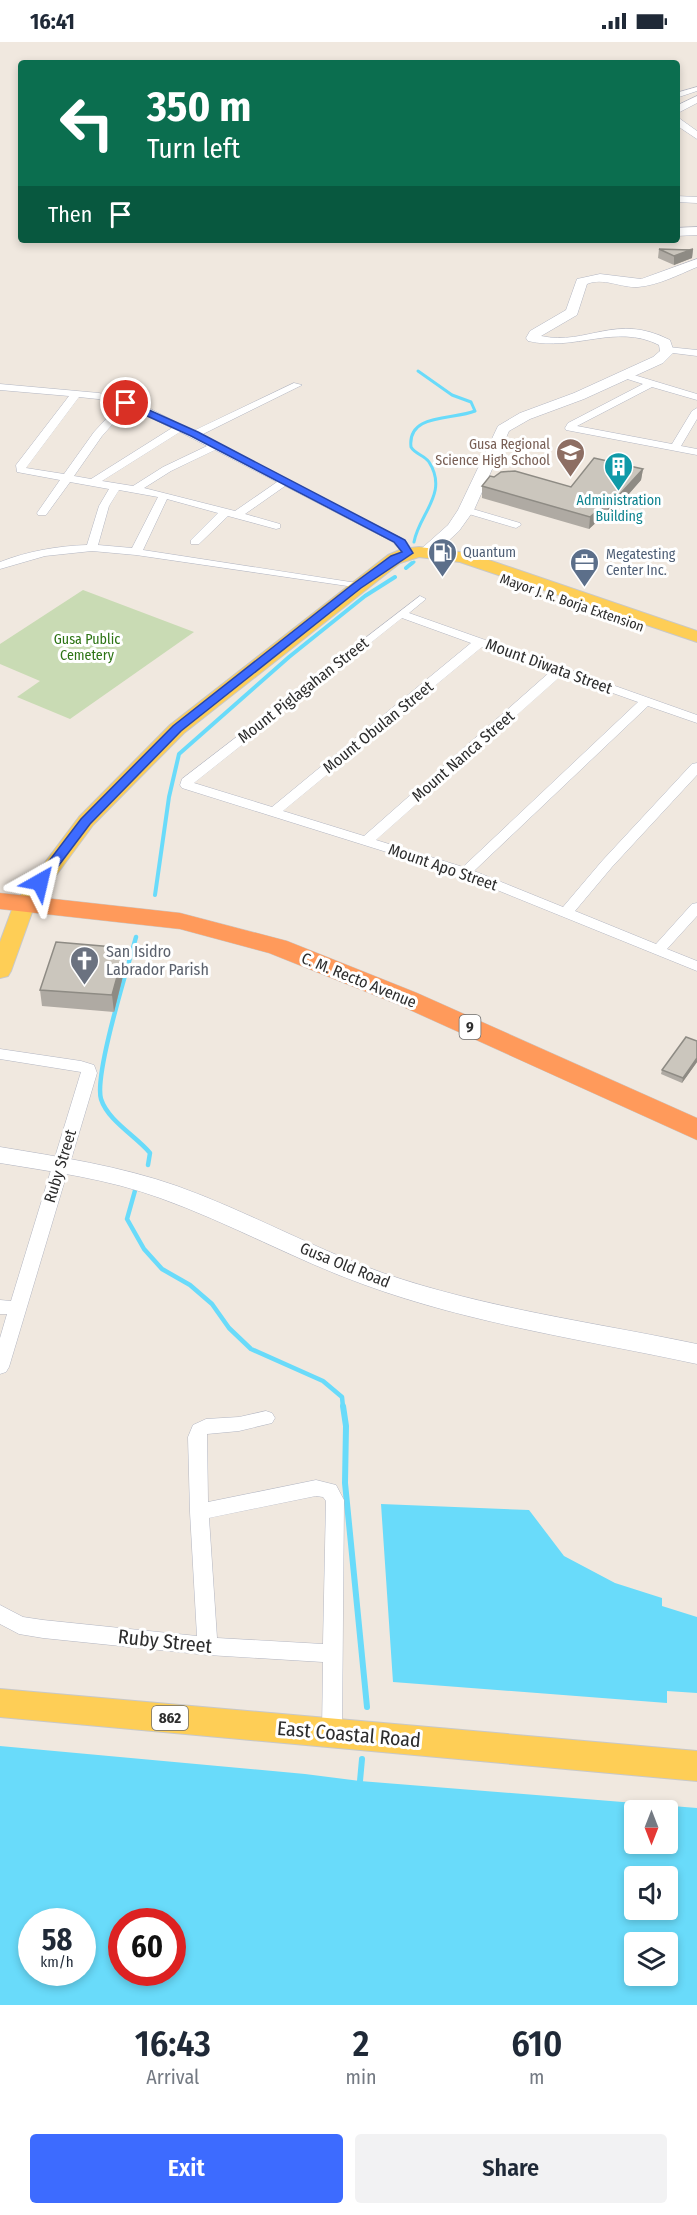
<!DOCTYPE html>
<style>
body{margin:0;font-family:"Fira Sans Condensed",sans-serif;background:#f2f2f3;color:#1f2937;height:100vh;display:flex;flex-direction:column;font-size:22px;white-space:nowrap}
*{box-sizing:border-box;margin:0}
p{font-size:20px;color:#747a83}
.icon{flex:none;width:33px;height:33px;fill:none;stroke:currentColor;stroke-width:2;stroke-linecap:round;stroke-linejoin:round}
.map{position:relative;height:1963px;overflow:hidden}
.panel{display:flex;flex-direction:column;background:#fff;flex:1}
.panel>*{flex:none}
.banner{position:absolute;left:18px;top:18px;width:662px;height:183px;border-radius:6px;box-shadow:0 3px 9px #0003;background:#0b6e4f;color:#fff;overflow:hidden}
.needle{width:39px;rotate:180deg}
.buttons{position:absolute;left:624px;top:1758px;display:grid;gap:12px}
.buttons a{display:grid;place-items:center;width:54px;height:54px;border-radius:6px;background:#fff;box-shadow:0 3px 9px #0003;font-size:30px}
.speed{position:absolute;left:18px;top:1866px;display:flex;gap:12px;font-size:30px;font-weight:700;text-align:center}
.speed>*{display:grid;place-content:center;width:78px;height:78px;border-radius:50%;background:#fff;box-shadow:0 3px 9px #0003;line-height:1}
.speed small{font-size:15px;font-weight:400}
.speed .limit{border:9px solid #d22;background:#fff;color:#111}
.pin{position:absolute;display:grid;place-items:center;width:51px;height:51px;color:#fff;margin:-26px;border:3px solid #fff;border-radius:50%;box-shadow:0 2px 6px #0007}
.me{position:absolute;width:66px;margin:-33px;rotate:37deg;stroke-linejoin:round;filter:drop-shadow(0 0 4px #0008)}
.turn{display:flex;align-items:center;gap:21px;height:126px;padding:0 30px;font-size:27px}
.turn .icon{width:78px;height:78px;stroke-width:2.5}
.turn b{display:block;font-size:42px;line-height:51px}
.then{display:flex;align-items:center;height:57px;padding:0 30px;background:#0003;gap:12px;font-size:22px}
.eta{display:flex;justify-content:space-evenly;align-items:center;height:102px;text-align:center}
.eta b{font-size:36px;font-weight:600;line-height:42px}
.primary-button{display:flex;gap:12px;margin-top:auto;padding:12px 30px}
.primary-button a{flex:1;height:69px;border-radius:6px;background:#3d6bff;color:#fff;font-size:24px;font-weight:600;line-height:69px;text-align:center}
.primary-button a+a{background:#f2f2f3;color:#1f2937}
.status{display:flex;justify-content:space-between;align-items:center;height:42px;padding:0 30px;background:#fff;direction:ltr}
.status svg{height:16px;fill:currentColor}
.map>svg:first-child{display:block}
</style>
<div class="status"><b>16:41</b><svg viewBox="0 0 49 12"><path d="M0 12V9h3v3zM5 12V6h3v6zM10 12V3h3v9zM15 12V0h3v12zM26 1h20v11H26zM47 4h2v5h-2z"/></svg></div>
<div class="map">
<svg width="697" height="1963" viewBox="0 0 697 1963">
<rect width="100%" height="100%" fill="#f0e8df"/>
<path fill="#c9dbb4" d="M 83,548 L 194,590 L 70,677 L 17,655 L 40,639 L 0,622 L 0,602 Z"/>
<path fill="#69dbfa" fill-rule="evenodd" d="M 381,1462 L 529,1468 L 564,1514 L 615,1541 L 662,1556 L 662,1564 L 697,1575 L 697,1651 L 667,1649 L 667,1661 L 393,1640 Z
M 0,1704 L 305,1732 L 360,1739 L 697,1766 L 697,1963 L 0,1963 ZM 634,1768 L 668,1768 L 668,1802 L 634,1802 ZM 634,1834 L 668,1834 L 668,1868 L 634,1868 ZM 32,1880 L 82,1880 L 82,1930 L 32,1930 ZM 122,1880 L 172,1880 L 172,1930 L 122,1930 ZM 634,1900 L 668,1900 L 668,1934 L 634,1934 Z"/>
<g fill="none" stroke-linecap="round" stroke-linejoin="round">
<path stroke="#69dbfa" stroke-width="3" d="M 414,500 C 419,472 449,451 429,420 C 424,413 415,412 411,405 C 407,371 453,378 475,369 L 471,360 L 452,353 L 418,329
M 410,523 L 414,520"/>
<path stroke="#69dbfa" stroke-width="4" d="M 406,526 L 412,521
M 155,853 L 169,755 L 179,712 L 289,615 L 365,554 L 395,535"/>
<path stroke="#69dbfa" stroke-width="4.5" d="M 136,895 C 128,925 94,1032 101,1057 C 108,1079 136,1094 150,1111 L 148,1123
M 136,1145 L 127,1177 L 144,1207 L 162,1227 L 190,1243 L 212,1262 L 229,1286 L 251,1307 L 323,1339 L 342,1355 L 343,1365"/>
<path stroke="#69dbfa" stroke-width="6" d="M 343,1364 L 346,1384 L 345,1441 L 367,1665
M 360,1739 L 362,1717"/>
<defs>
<path id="street" d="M 697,45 L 697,49 L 676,56 L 676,51 Z
M 668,305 L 697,308 L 697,314 L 665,310 L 665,306 Z
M 624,330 L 697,352 L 697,358 L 652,345 L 577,384 L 672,402 L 692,369 L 697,366 L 697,377 L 681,404 L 697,407 L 697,413 L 566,388 L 565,386 L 568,381 L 643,342 L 621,335 L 621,331 Z
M 294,341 L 302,343 L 201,393 L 401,496 L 406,499 L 414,511 L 412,513 L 404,513 L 393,500 L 285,444 L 245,472 L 280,482 L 280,486 L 276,487 L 228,474 L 199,502 L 191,502 L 191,498 L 218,471 L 167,457 L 143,508 L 357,541 L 363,544 L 361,546 L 136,513 L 92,509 L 45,514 L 0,527 L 0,520 C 28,509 58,504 87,503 L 99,464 L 109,447 L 70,440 L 46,473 L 38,473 L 37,471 L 60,438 L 17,430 L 16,423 L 69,354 L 0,348 L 0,342 L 99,351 L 143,363 L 193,389 ZM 79,355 L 98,357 L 119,363 L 94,390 L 64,432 L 26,426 ZM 128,365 L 172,386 L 91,437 L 74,434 L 102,394 ZM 180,390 L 207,404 L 163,425 L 133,444 L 102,439 ZM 215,408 L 277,440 L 235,469 L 144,446 L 171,429 ZM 119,448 L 158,455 L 132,506 L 98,503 L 109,464 Z
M 466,465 L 520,481 L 521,483 L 516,486 L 462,470 L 461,468 Z
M 420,554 L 426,557 L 409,571 L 697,673 L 697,681 L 648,664 L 474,829 L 563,865 L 602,819 L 692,722 L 697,721 L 697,733 L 612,825 L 575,869 L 656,902 L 692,862 L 697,861 L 697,874 L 667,907 L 697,919 L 697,929 L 460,833 L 182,746 L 180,743 L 182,737 ZM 402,576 L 471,601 L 272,765 L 194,741 ZM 482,605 L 551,629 L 364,794 L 283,769 ZM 562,633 L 638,660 L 463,825 L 376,798 Z
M 0,1007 L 81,1019 L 94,1023 L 97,1031 L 9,1325 L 6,1330 L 0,1332 L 0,1296 L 7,1272 L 0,1272 L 0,1258 L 11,1259 L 81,1030 L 0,1017 Z
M 266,1369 L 272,1371 L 275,1376 L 272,1381 L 239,1389 L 207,1392 L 208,1460 L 316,1438 L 336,1443 L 344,1458 L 342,1690 L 339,1697 L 332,1700 L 325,1697 L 322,1690 L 323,1620 L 208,1613 L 43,1596 L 19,1592 L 0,1582 L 0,1563 L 23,1575 L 43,1578 L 197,1594 L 190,1470 L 188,1395 L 193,1383 L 206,1377 L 239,1375 ZM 316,1454 L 323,1455 L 326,1459 L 323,1602 L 217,1596 L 209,1476 Z"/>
<path id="secondary" d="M 697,54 L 697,61 L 676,72 L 676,64 Z
M 676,74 L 697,89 L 697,97 L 676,83 Z
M 676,154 L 697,155 L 697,161 L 676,160 Z
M 697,185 L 697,193 L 676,194 L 676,186 Z
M 697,217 L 697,225 C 678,233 659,243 638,245 C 621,246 603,235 587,242 L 577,273 L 541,294 C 588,304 615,270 670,298 L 674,310 L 663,321 L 584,357 L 530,377 L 509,389 L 474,468 L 459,489 L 433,513 L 421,513 L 419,510 L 421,507 L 448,483 L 458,468 L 498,384 L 520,371 L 574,351 L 653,315 L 660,309 L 659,303 C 616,281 574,310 528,299 L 526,296 L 530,289 L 566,268 L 577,237 L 600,232 L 641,237 Z
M 0,1105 C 60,1115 120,1124 177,1144 C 247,1169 312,1206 383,1231 C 484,1266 592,1280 697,1302 L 697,1322 C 586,1298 472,1282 365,1243 C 295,1218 230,1181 160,1156 C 108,1137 54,1130 0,1121 Z"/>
<path id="primary" d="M 419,505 L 468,511 L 697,589 L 697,600 L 460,520 L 419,515 L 400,521 L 184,691 L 93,783 L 35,862 L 11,929 L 8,934 L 0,936 L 0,900 L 14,862 L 79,775 L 170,683 L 388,513 L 402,507 Z
M 0,1647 L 697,1709 L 697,1739 L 0,1675 Z"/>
<path id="highway" d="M 0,851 L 180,871 L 287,899 L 417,951 L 697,1076 L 697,1098 L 399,963 L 269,911 L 180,887 L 0,867 Z"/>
</defs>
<use href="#street" stroke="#b3b6c2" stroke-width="1"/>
<use href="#secondary" stroke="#b3b6c2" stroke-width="1"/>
<use href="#primary" stroke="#c8c8c8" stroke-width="2"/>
<use href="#highway" stroke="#c8c8c8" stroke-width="1"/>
<use href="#street" fill="#fff" fill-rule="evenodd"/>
<use href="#secondary" fill="#fff" fill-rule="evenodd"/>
<use href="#primary" fill="#fece56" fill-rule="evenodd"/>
<use href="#highway" fill="#ff9a5b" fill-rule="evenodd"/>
</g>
<path fill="#afaaa3" d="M 659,207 L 693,207 L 692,216 L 674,223 L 658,216 Z
M 643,427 L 641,438 L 607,477 L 602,475 L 589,487 L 482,456 L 482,444 L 571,445 Z
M 126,922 L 114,970 L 42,964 L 40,948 Z
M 697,999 L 697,1020 L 682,1041 L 661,1032 L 662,1028 Z"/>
<path fill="#8e8b84" d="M 693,207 L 692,216 L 674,223 L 674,214 Z
M 643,427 L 641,438 L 607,477 L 608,465 Z
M 603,464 L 602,475 L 589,487 L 590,475 Z
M 125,906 L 126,922 L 114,970 L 112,953 Z
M 697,1016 L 697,1020 L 682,1041 L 683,1036 Z"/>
<path fill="#cbc6bd" stroke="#8e8b84" stroke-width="1.5" d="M 659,207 L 689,208 L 693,207 L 674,214 Z
M 594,416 L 643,427 L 608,465 L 603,464 L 590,475 L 482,444 L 490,434 L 494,435 L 501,430 L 515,429 L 571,445 Z
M 56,900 L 125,906 L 112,953 L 40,948 Z
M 686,995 L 697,999 L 697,1016 L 683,1036 L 662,1028 Z"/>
<path fill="#3d6bff" stroke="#2846a6" stroke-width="1.5" d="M 123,359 L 129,359 L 198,390 L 401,496 L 405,498 L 413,511 L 361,546 L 181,689 L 90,782 L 44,843 L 40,844 L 33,840 L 81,777 L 173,684 L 353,542 L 391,514 L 402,510 L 394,500 L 191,394 L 123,363 Z"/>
<defs>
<symbol id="school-pin" viewBox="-11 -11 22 30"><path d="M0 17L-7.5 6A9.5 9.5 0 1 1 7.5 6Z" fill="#8d6e63" stroke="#fff"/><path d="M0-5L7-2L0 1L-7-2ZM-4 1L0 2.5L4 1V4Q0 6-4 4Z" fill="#fff"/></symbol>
<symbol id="building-pin" viewBox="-11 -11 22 30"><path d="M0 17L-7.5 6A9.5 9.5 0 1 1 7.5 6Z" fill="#0f9aa8" stroke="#fff"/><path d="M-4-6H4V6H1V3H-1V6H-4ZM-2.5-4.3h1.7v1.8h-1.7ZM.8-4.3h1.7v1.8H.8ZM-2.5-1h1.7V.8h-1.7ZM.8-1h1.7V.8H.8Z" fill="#fff"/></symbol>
<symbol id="fuel-pin" viewBox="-11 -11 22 30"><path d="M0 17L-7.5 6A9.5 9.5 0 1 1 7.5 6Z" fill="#5c6f8a" stroke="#fff"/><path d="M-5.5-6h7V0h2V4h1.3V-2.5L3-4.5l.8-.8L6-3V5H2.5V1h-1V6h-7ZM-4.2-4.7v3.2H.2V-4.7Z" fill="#fff"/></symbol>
<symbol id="office-pin" viewBox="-11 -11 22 30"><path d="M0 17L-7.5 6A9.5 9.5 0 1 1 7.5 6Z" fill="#5c6f8a" stroke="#fff"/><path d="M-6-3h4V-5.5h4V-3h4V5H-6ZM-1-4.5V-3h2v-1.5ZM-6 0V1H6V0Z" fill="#fff"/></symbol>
<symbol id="church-pin" viewBox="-11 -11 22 30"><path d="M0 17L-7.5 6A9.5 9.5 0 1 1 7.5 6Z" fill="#6b7280" stroke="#fff"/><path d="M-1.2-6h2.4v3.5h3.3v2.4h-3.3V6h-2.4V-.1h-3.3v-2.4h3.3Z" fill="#fff"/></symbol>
</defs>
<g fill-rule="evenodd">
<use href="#school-pin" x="554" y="394" width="33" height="45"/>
<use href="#building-pin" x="602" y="408" width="33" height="45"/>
<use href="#fuel-pin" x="426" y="494" width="33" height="45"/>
<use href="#office-pin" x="568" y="504" width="33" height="45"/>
<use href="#church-pin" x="68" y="902" width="33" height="45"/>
</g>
<g text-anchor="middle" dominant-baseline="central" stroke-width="6" stroke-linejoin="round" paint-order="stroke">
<g font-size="14" fill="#785e54" stroke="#fff" text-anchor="end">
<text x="550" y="402">Gusa Regional<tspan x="550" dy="16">Science High School</tspan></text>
</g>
<g font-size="14" fill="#0d838f" stroke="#fff">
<text x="619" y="458">Administration<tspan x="619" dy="16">Building</tspan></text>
</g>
<g font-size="14" fill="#4e5e75" stroke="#fff" text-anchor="start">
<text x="463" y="510">Quantum</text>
<text x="606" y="512">Megatesting<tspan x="606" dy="16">Center Inc.</tspan></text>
</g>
<g font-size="14" fill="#2d2d2d" stroke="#fff">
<text transform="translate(572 561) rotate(19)">Mayor J. R. Borja Extension</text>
</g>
<g font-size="14" fill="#2d7414" stroke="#fff">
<text x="87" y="597">Gusa Public<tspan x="87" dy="16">Cemetery</tspan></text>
</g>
<g fill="#fff" stroke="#6c6c6c" stroke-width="1.5">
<rect x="459.5" y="973" width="21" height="24" rx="4.5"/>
<rect x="152" y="1664" width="36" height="24" rx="4.5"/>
</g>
<g font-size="15" font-weight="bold" fill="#2d2d2d">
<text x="470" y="985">9</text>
<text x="170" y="1676">862</text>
</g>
<g font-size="16" fill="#2d2d2d" stroke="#fff">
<text transform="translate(549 624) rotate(20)">Mount Diwata Street</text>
<text transform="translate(303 648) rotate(-38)">Mount Piglagahan Street</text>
<text transform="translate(378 685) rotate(-39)">Mount Obulan Street</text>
<text transform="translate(463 714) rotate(-41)">Mount Nanca Street</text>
<text transform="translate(443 825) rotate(19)">Mount Apo Street</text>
<text transform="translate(359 938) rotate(22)">C. M. Recto Avenue</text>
<text transform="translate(60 1124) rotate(-73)">Ruby Street</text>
<text transform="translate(345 1223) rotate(22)">Gusa Old Road</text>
</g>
<g font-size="16" fill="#5b616d" stroke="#fff" text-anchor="start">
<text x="106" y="909">San Isidro<tspan x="106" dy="18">Labrador Parish</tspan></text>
</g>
<g font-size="20" fill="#2d2d2d" stroke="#fff">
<text transform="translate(165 1599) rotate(6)">Ruby Street</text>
<text transform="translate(349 1692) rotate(5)">East Coastal Road</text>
</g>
</g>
</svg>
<div class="buttons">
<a><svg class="needle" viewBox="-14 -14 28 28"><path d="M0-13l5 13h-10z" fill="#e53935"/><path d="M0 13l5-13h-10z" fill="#747a83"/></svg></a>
<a><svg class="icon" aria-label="sound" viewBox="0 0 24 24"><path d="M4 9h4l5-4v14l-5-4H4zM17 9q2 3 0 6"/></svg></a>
<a><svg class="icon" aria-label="layers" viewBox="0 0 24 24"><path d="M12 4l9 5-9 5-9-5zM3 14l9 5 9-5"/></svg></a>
</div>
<div class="speed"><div>58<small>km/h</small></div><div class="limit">60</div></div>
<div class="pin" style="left:126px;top:361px;background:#d93025"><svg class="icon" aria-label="arrive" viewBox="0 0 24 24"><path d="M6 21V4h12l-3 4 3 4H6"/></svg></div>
<svg class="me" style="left:40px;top:840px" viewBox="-20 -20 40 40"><path d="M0-17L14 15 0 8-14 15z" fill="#3d6bff" stroke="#fff" stroke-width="4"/></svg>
<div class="banner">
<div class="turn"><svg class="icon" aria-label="left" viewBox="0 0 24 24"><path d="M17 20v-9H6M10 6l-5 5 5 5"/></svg><div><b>350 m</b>Turn left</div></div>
<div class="then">Then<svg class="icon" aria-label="arrive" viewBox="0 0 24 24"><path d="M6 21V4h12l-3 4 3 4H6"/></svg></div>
</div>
</div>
<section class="panel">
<div class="eta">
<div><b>16:43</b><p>Arrival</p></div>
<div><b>2</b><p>min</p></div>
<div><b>610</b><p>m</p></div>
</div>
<div class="primary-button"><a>Exit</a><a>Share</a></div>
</section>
